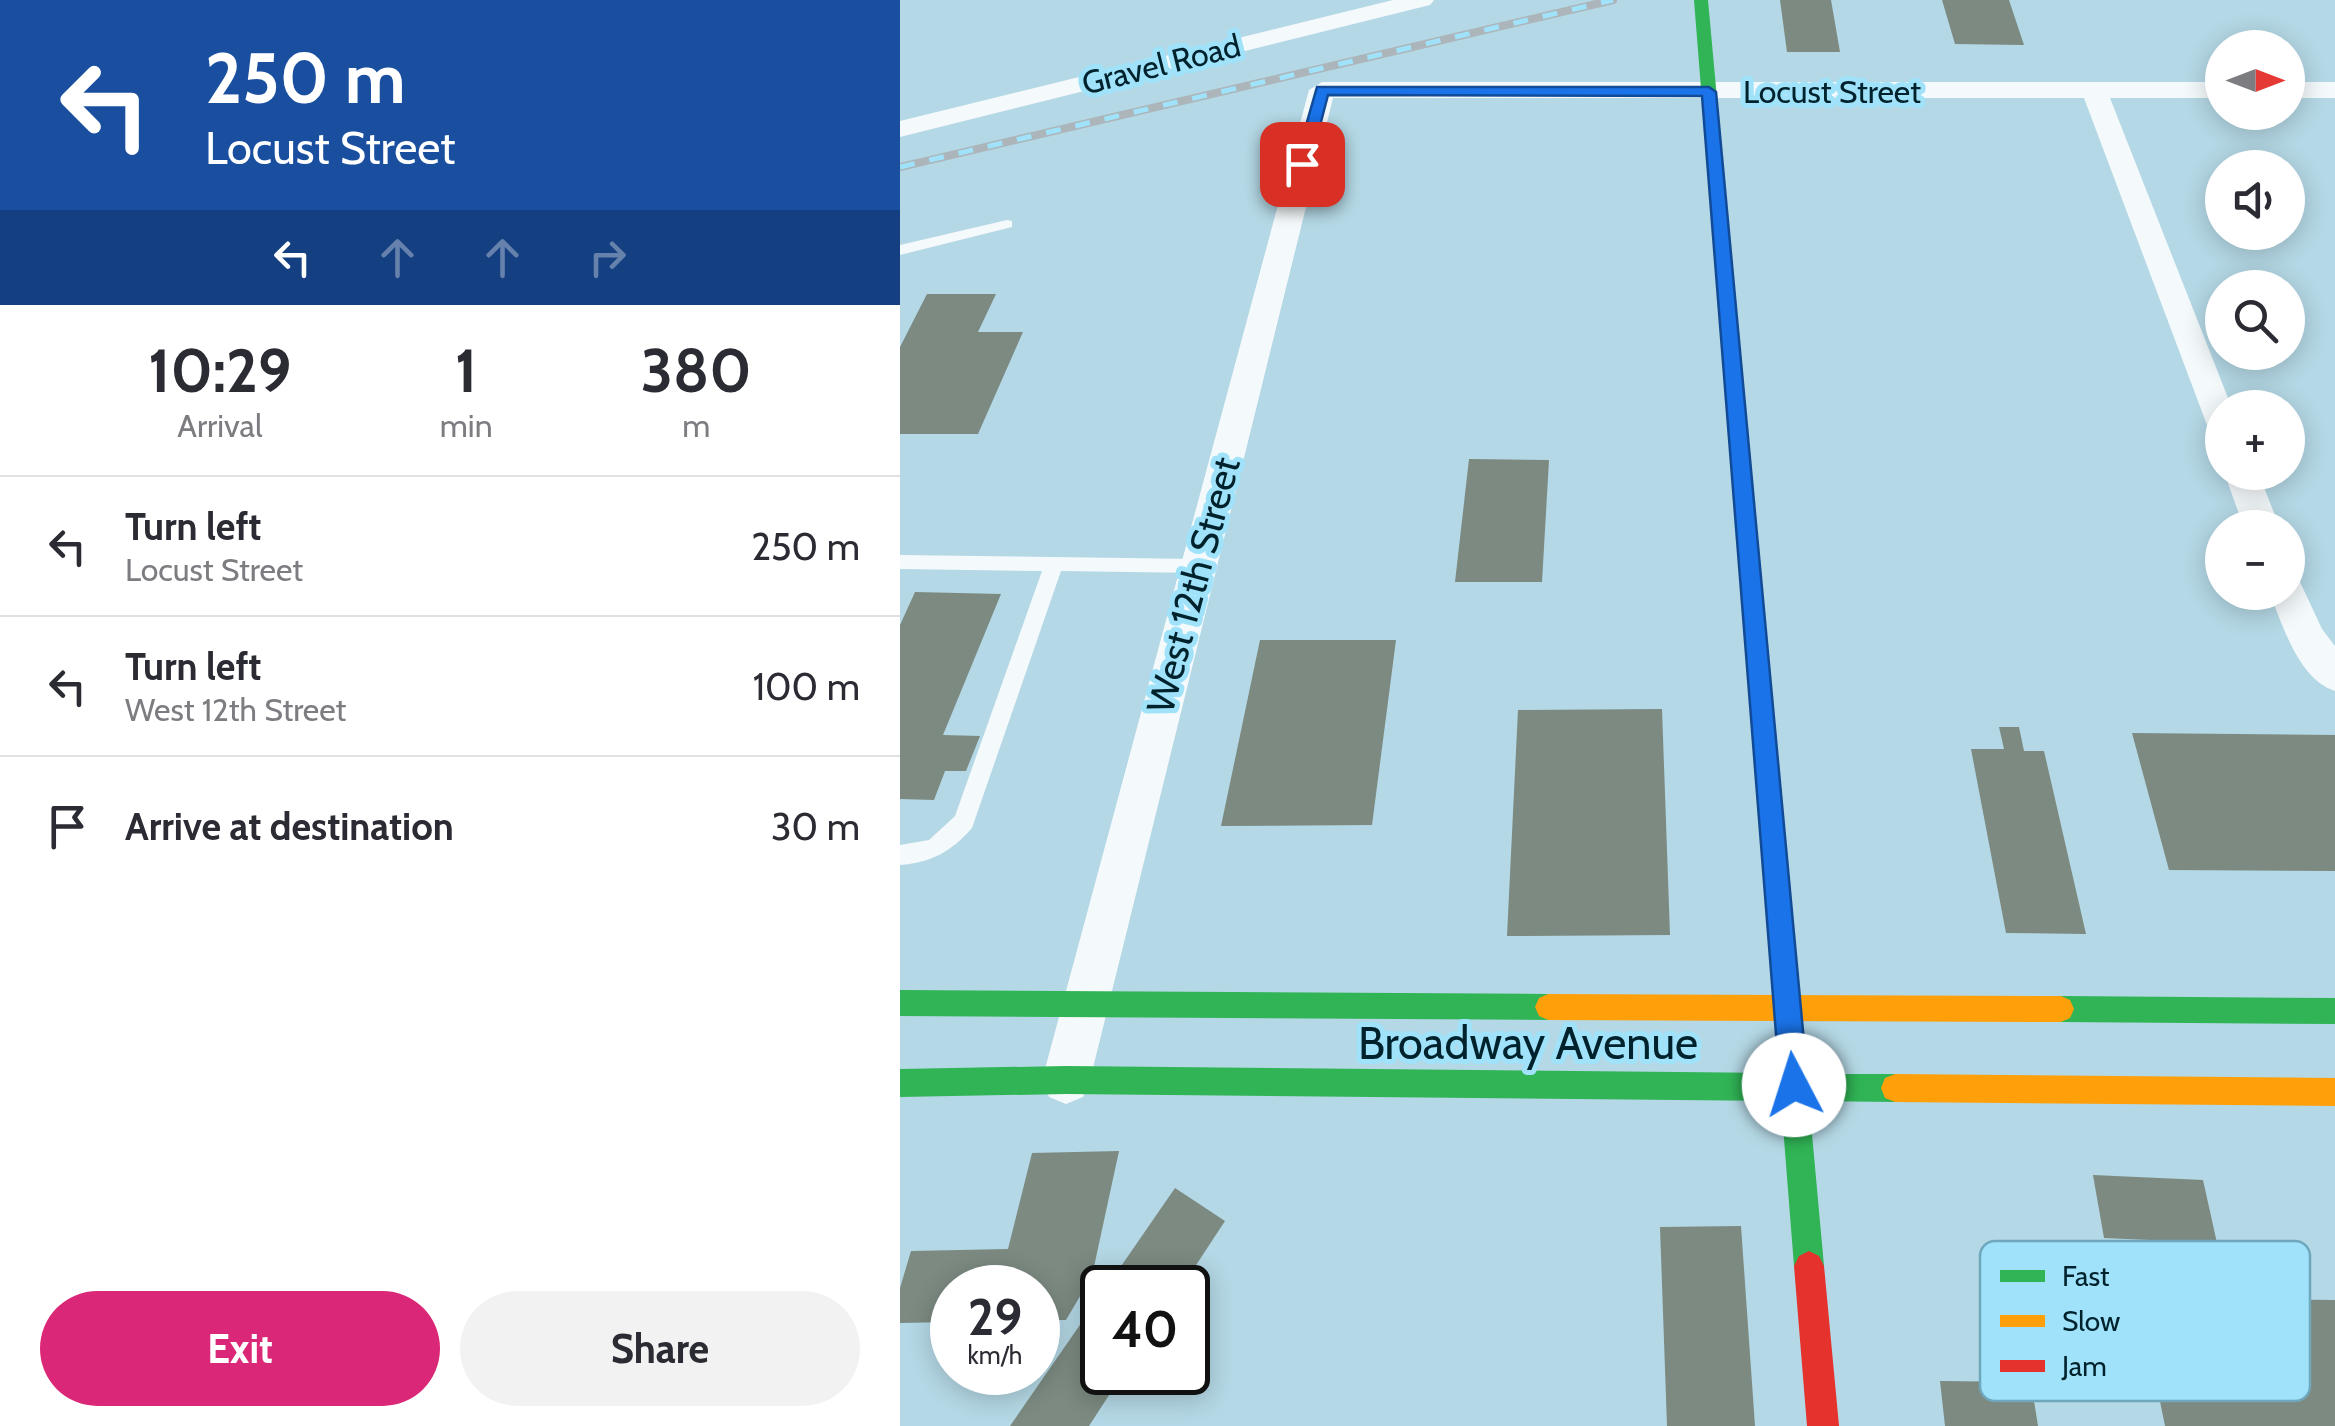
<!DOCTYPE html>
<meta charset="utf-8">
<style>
body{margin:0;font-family:Cabin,sans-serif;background:#f2f2f3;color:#2b2b33;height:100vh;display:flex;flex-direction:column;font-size:38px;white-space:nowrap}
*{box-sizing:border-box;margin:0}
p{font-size:32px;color:#7c7c81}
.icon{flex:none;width:55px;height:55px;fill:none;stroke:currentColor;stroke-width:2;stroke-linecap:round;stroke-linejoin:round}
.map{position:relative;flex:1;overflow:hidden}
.drawer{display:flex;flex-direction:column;background:#fff;width:900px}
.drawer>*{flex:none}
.hud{background:#1a4fa0;color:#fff;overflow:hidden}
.needle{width:65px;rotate:90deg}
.buttons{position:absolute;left:1305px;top:30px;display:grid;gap:20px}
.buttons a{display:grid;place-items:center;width:100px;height:100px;border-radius:50%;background:#fff;box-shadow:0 5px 25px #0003;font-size:50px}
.speed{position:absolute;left:30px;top:1265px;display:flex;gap:20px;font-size:50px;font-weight:700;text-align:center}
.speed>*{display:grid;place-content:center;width:130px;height:130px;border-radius:50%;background:#fff;box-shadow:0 5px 25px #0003;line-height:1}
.speed small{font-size:25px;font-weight:400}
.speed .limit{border:5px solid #111;border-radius:15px;background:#fff;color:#111}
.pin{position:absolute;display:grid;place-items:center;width:85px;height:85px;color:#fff;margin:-42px;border-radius:20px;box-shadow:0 5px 15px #0006}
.me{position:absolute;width:110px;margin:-55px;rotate:355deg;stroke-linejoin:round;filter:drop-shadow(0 0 8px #0008)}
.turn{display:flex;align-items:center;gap:35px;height:210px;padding:0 40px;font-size:45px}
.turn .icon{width:130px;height:130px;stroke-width:2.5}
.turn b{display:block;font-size:70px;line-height:85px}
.lanes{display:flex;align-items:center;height:95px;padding:0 40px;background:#0003;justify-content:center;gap:50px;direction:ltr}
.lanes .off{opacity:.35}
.eta{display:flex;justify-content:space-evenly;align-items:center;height:170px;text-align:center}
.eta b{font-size:60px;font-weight:700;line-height:70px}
.cta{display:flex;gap:20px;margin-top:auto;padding:20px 40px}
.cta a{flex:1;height:115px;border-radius:60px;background:#db2777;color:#fff;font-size:40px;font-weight:700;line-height:115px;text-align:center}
.cta a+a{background:#f2f2f3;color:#2b2b33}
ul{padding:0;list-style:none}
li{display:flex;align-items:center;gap:30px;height:140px;padding:0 40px;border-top:2px solid #e1e1e2}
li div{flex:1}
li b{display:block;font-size:38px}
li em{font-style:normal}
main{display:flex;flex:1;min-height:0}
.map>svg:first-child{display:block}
</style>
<main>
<section class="drawer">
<div class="hud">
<div class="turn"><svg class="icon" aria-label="left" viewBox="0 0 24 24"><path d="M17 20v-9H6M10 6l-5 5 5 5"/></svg><div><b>250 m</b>Locust Street</div></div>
<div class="lanes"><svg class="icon" aria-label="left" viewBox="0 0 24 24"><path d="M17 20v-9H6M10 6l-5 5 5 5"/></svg><svg class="icon off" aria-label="ahead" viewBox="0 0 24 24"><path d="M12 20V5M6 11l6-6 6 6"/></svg><svg class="icon off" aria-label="ahead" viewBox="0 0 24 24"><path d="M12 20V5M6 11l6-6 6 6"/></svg><svg class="icon off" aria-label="right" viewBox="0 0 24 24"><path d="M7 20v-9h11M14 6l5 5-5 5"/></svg></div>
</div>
<div class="eta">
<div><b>10:29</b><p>Arrival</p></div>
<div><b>1</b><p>min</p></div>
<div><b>380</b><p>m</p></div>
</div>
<ul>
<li><svg class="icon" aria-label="left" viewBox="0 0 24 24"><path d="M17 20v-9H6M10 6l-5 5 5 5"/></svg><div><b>Turn left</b><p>Locust Street</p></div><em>250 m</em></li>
<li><svg class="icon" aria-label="left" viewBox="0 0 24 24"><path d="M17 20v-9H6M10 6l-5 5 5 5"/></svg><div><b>Turn left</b><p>West 12th Street</p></div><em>100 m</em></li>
<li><svg class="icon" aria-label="arrive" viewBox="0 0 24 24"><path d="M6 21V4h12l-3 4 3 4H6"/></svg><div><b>Arrive at destination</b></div><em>30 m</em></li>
</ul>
<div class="cta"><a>Exit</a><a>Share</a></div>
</section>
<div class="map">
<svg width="1435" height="1426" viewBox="0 0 1435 1426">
<rect width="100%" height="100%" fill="#b4d8e5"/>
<path fill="#7c8a81" d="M 880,0 L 931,0 L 940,52 L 887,52 Z
M 1042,0 L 1109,0 L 1124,45 L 1055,44 Z
M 27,294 L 96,294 L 78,332 L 123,332 L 78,434 L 0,434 L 0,347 Z
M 569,459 L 649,460 L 642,582 L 555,582 Z
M 15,592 L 101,594 L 43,735 L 80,736 L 66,771 L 45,771 L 34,800 L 0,799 L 0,625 Z
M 360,640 L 496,640 L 472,825 L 321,826 Z
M 762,709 L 770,935 L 607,936 L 618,710 Z
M 1099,727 L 1119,727 L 1124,751 L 1144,751 L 1186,934 L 1106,933 L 1071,749 L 1104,749 Z
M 1232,733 L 1435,735 L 1435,871 L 1269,870 Z
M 219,1151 L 192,1276 L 166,1320 L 138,1320 L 138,1288 L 52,1288 L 52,1322 L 0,1323 L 0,1288 L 11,1251 L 108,1249 L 132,1153 Z
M 1193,1175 L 1303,1180 L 1317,1243 L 1204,1238 Z
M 275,1188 L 325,1221 L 281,1288 L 206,1288 Z
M 841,1226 L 855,1426 L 767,1426 L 760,1227 Z
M 202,1293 L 202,1372 L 224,1372 L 189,1426 L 110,1426 Z
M 1239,1298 L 1435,1300 L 1435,1426 L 1265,1426 Z
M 1040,1381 L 1131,1382 L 1138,1426 L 1045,1426 Z"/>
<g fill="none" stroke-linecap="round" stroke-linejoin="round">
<path fill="#f4f9fb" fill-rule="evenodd" d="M 107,220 L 112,221 L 112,227 L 0,255 L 0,245 Z
M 0,555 L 298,559 L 307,566 L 298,573 L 161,571 L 72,828 C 52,851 31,863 0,865 L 0,845 L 29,840 L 55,816 L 142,571 L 0,569 Z"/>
<path fill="#f4f9fb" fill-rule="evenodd" d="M 493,0 L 534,0 L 530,5 L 0,137 L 0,121 Z
M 422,82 L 1322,82 L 1322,98 L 1210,98 L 1332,408 L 1322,408 L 1322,437 L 1310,433 L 1184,98 L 433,98 L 190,1080 L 183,1097 L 166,1104 L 149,1097 L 142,1080 L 409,90 Z
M 1388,82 L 1435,82 L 1435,98 L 1388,98 Z
M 1324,472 L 1358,472 L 1380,528 L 1344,528 Z
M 1388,577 L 1400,582 L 1422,629 L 1435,646 L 1435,691 C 1398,679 1383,625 1369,592 L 1388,592 Z"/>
<path fill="#30b455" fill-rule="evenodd" d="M 794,0 L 808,0 L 906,1074 L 995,1074 L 1005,1078 L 1009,1088 L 1005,1098 L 995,1102 L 909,1101 L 924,1266 L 919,1276 L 909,1281 L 899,1276 L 894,1266 L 881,1101 L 166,1094 L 0,1097 L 0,1069 L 166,1066 L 879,1073 Z
M 0,990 L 648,994 L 657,998 L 661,1007 L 657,1016 L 648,1020 L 0,1016 Z
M 1161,996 L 1435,998 L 1435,1024 L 1161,1022 L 1152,1018 L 1148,1009 L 1152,1000 Z"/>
<path fill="#ff9f0a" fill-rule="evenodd" d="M 648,994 L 1161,996 L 1170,1000 L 1174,1009 L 1170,1018 L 1161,1022 L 648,1020 L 639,1016 L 635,1007 L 639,998 Z
M 995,1074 L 1435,1078 L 1435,1106 L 995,1102 L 985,1098 L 981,1088 L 985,1078 Z"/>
<path fill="#e5322d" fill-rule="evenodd" d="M 909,1251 L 919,1256 L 924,1266 L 939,1426 L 907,1426 L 894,1266 L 899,1256 Z"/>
<defs>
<path id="rail" d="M 0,167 L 713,0"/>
</defs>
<use href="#rail" stroke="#acb5b9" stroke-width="8"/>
<use href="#rail" stroke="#9fe2fa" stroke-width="5" stroke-dasharray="15" stroke-linecap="butt"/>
</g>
<path fill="#1a73e8" stroke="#114b97" stroke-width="2.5" d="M 417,87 L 809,87 L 816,92 L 908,1085 L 904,1095 L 894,1099 L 885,1095 L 880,1085 L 802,96 L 428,95 L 410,164 L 402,168 L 395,164 Z"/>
<g text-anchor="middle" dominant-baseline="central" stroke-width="10" stroke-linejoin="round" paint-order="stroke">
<g font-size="32" fill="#00222d" stroke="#9fe2fa">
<text transform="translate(261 64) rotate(-14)">Gravel Road</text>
<text x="932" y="91">Locust Street</text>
</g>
<g font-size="38" fill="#00222d" stroke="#9fe2fa">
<text transform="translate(293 585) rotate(-75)">West 12th Street</text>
</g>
<g font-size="45" fill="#00222d" stroke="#9fe2fa">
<text x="628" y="1043">Broadway Avenue</text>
</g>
</g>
<rect x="1080" y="1241" width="330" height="160" rx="15" fill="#9fe2fa" stroke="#6fa8bc" stroke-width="2.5"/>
<rect x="1100" y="1270" width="45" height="12" fill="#30b455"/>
<rect x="1100" y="1315" width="45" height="12" fill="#ff9f0a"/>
<rect x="1100" y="1360" width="45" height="12" fill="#e5322d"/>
<g font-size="28" fill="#00222d">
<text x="1162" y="1286">Fast</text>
<text x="1162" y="1331">Slow</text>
<text x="1162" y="1376">Jam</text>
</g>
</svg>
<div class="buttons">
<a><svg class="needle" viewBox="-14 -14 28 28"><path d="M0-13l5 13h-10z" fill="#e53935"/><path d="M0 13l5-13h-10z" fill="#7c7c81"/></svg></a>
<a><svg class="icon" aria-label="sound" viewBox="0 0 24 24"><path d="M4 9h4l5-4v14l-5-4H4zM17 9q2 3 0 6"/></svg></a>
<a><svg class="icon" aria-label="search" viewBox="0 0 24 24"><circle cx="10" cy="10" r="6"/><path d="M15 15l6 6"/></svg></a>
<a>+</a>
<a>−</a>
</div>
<div class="speed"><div>29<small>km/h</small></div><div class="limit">40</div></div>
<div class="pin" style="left:402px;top:164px;background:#d93025"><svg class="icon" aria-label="arrive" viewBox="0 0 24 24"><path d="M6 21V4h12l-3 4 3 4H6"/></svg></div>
<svg class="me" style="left:894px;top:1085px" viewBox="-20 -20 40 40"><circle r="19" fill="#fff"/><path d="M0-13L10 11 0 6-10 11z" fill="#1a73e8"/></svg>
</div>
</main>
